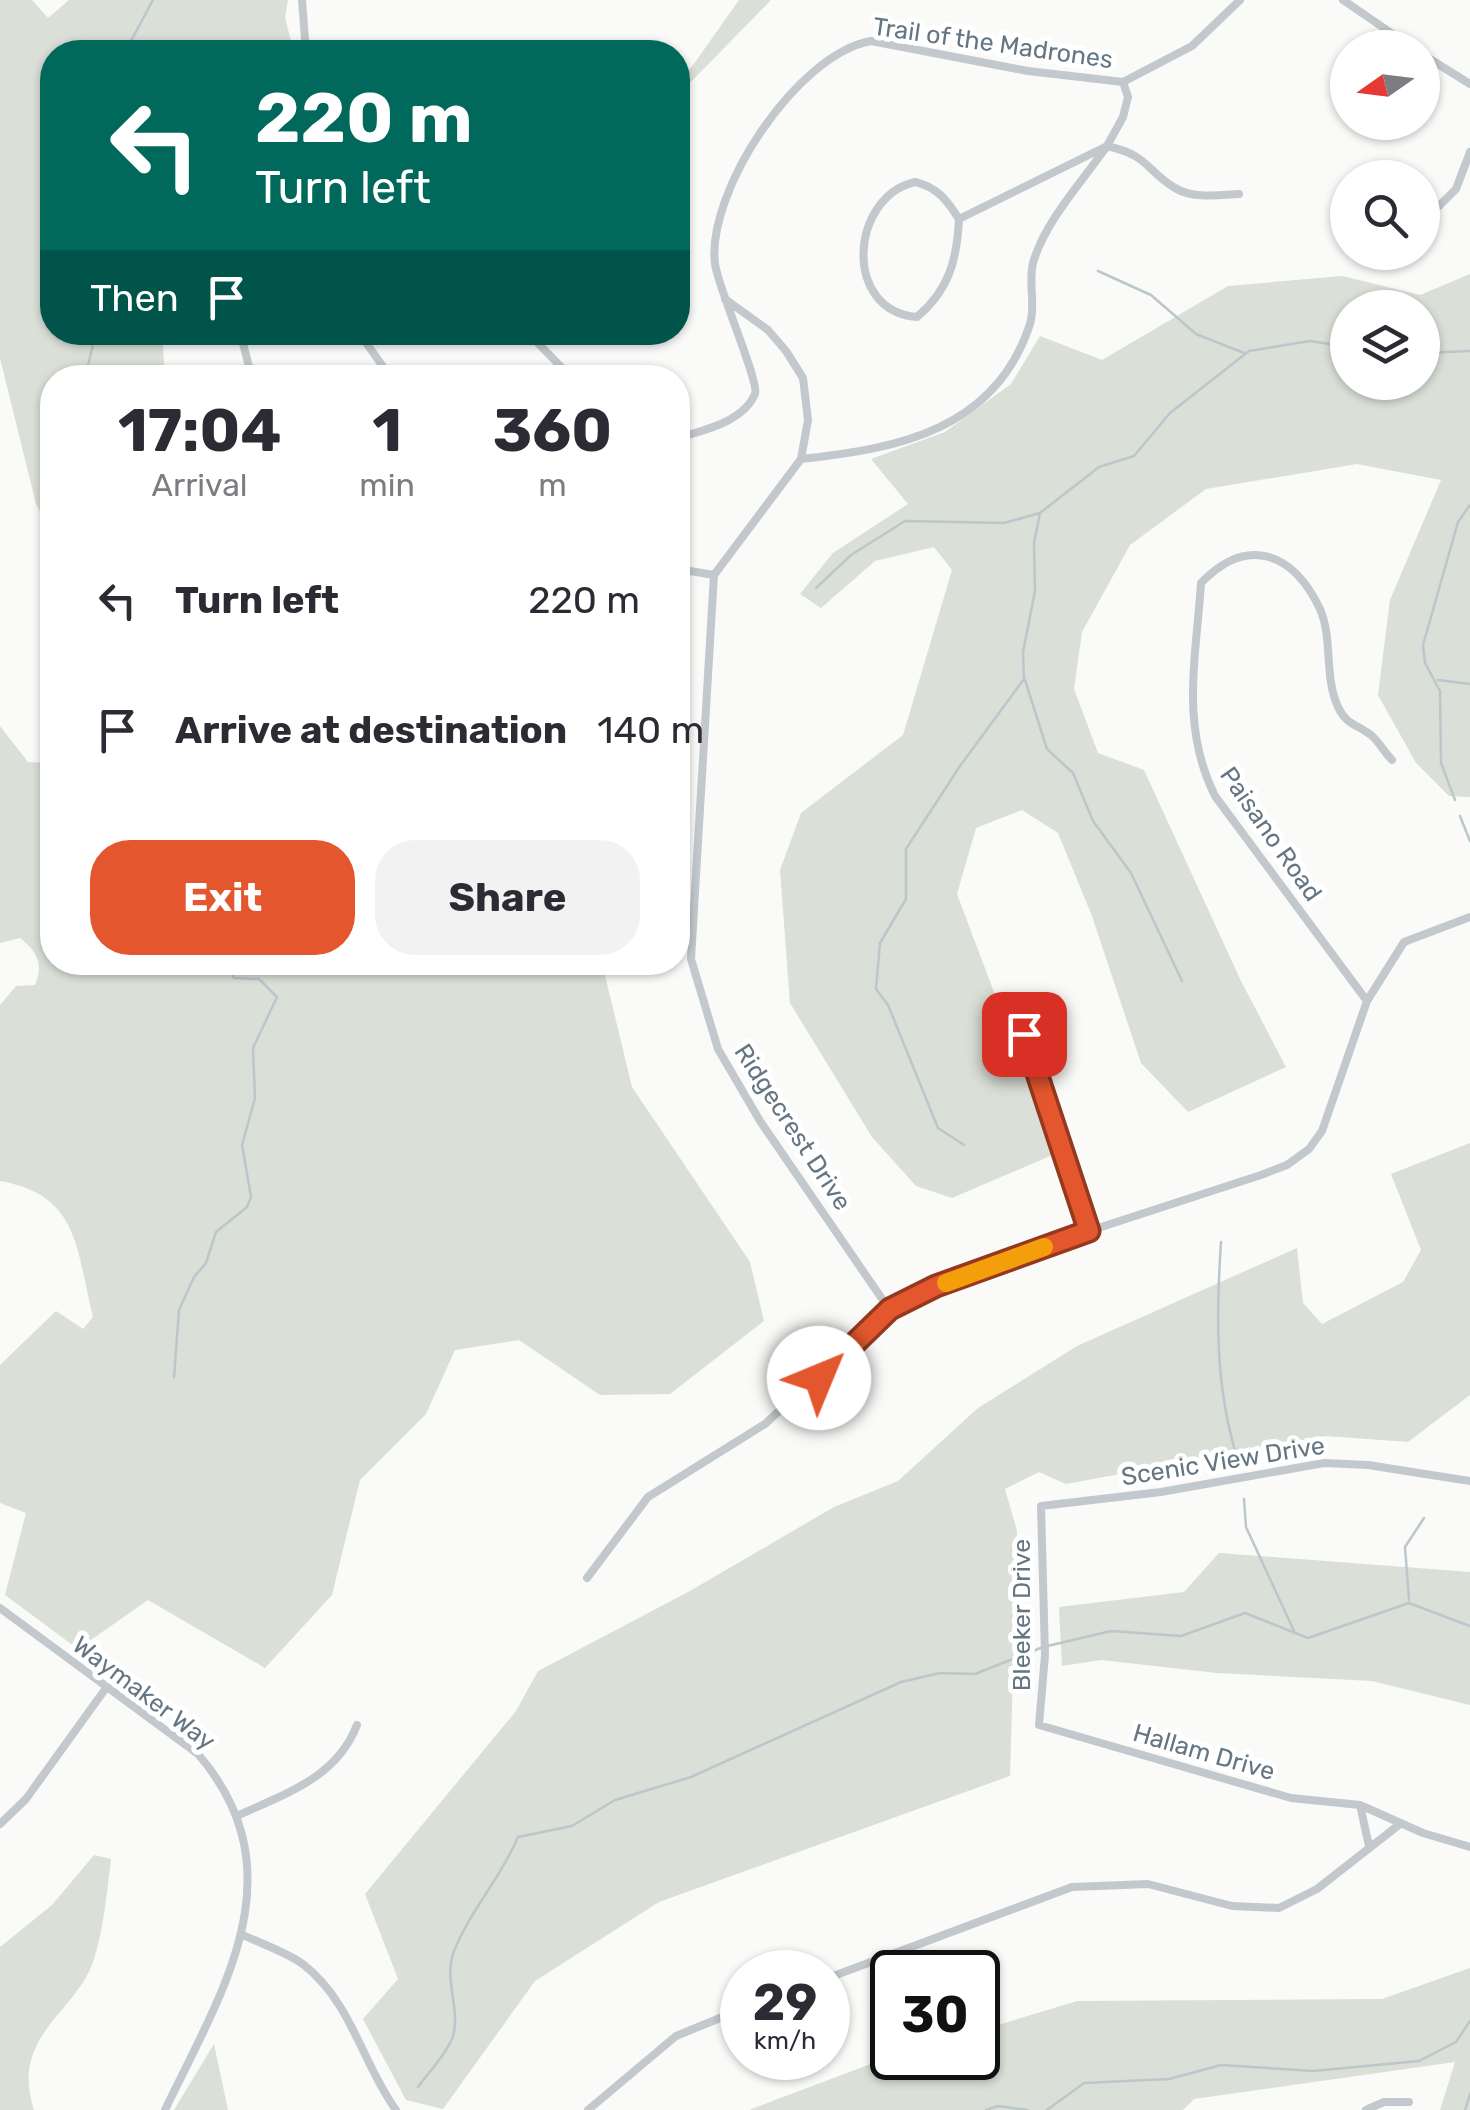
<!DOCTYPE html>
<style>
body{margin:0;font-family:Rubik,sans-serif;background:#f2f2f3;color:#2b2b33;height:100vh;display:flex;flex-direction:column;font-size:38px;white-space:nowrap}
*{box-sizing:border-box;margin:0}
p{font-size:32px;color:#7c7c81}
.icon{flex:none;width:55px;height:55px;fill:none;stroke:currentColor;stroke-width:2;stroke-linecap:round;stroke-linejoin:round}
.map{position:relative;flex:1;overflow:hidden}
.drawer{position:absolute;left:40px;top:365px;width:650px;height:610px;display:flex;flex-direction:column;background:#fff;border-radius:40px;box-shadow:0 2px 8px #0004}
.drawer>*{flex:none}
.guide{position:absolute;left:40px;top:40px;width:650px;height:305px;border-radius:40px;box-shadow:0 2px 8px #0004;background:#00695c;color:#fff;overflow:hidden}
.needle{width:65px;rotate:256deg}
.buttons{position:absolute;left:1330px;top:30px;display:grid;gap:20px}
.buttons a{display:grid;place-items:center;width:110px;height:110px;border-radius:50%;background:#fff;box-shadow:0 2px 8px #0004;font-size:50px}
.speed{position:absolute;left:720px;top:1950px;display:flex;gap:20px;font-size:50px;font-weight:700;text-align:center}
.speed>*{display:grid;place-content:center;width:130px;height:130px;border-radius:50%;background:#fff;box-shadow:0 2px 8px #0004;line-height:1}
.speed small{font-size:25px;font-weight:400}
.speed .limit{border:5px solid #111;border-radius:15px;background:#fff;color:#111}
.pin{position:absolute;display:grid;place-items:center;width:85px;height:85px;color:#fff;margin:-42px;border-radius:20px;box-shadow:0 5px 15px #0006}
.me{position:absolute;width:110px;margin:-55px;rotate:45deg;stroke-linejoin:round;filter:drop-shadow(0 0 8px #0008)}
.turn{display:flex;align-items:center;gap:35px;height:210px;padding:0 50px;font-size:45px}
.turn .icon{width:130px;height:130px;stroke-width:2.5}
.turn b{display:block;font-size:70px;line-height:85px}
.then{display:flex;align-items:center;height:95px;padding:0 50px;background:#0003;gap:20px;font-size:38px}
.eta{display:flex;justify-content:space-evenly;align-items:center;height:170px;text-align:center}
.eta b{font-size:60px;font-weight:700;line-height:70px}
.cta{display:flex;gap:20px;margin-top:auto;padding:20px 50px}
.cta a{flex:1;height:115px;border-radius:40px;background:#e4572e;color:#fff;font-size:40px;font-weight:700;line-height:115px;text-align:center}
.cta a+a{background:#f2f2f3;color:#2b2b33}
ul{padding:0;list-style:none}
li{display:flex;align-items:center;gap:30px;height:130px;padding:0 50px}
li div{flex:1}
li b{display:block;font-size:38px}
li em{font-style:normal}
.map>svg:first-child{display:block}
</style>
<div class="map">
<svg width="1470" height="2110" viewBox="0 0 1470 2110">
<rect width="100%" height="100%" fill="#fafaf8"/>
<path fill="#dadfd7" fill-rule="evenodd" d="M 0,0 L 32,0 L 48,18 L 69,0 L 288,0 L 285,18 L 294,52 L 52,52 L 52,332 L 162,333 L 165,377 L 52,378 L 52,532 L 36,504 L 0,358 Z
M 739,0 L 771,0 L 678,95 L 678,72 L 691,68 Z
M 1470,274 L 1470,797 L 1449,796 L 1416,763 L 1378,695 L 1390,600 L 1441,480 L 1357,464 L 1206,489 L 1130,545 L 1082,632 L 1074,689 L 1098,753 L 1144,770 L 1240,979 L 1286,1067 L 1188,1112 L 1141,1063 L 1092,916 L 1058,833 L 1022,810 L 976,828 L 957,894 L 1055,1154 L 952,1198 L 916,1186 L 872,1137 L 790,1003 L 780,870 L 801,813 L 903,735 L 952,570 L 934,547 L 875,561 L 821,608 L 800,594 L 833,553 L 908,504 L 871,459 L 945,432 L 1011,384 L 1040,336 L 1102,360 L 1228,286 L 1342,276 L 1420,295 ZM 1348,308 L 1422,308 L 1422,382 L 1348,382 Z
M 0,726 L 28,762 L 52,763 L 52,962 L 602,963 L 632,1087 L 750,1262 L 764,1321 L 670,1394 L 600,1395 L 519,1340 L 455,1350 L 426,1414 L 360,1480 L 332,1595 L 265,1668 L 148,1600 L 78,1649 L 5,1595 L 26,1513 L 0,1503 L 0,1365 L 56,1311 L 83,1329 L 93,1317 C 76,1249 80,1195 0,1181 L 0,1005 L 16,986 L 35,985 C 44,965 37,951 20,938 L 0,943 Z
M 1470,1143 L 1470,1395 L 1408,1442 L 1326,1436 L 1066,1484 L 1039,1472 L 1005,1489 L 1017,1531 L 1010,1776 L 659,1902 L 535,1981 L 443,2109 L 406,2100 L 363,2019 L 398,1979 L 365,1894 L 516,1711 L 538,1671 L 690,1591 L 834,1507 L 898,1481 L 978,1408 L 1077,1346 L 1297,1248 L 1303,1303 L 1322,1324 L 1403,1282 L 1421,1250 L 1391,1174 Z
M 1219,1553 L 1470,1572 L 1470,1705 L 1372,1681 L 1217,1673 L 1101,1660 L 1062,1666 L 1059,1607 L 1184,1592 Z
M 94,1855 L 111,1859 C 107,1891 104,1927 94,1959 C 78,2012 9,2035 34,2110 L 0,2110 L 0,1947 L 52,1905 Z
M 1470,1968 L 1470,2110 L 1440,2110 L 1455,2062 L 1194,2099 L 1183,2110 L 749,2110 L 892,2056 L 978,2058 L 978,2031 L 1077,2001 L 1382,1999 Z
M 214,2044 L 228,2110 L 174,2110 Z"/>
<g fill="none" stroke-linecap="round" stroke-linejoin="round">
<path stroke="#bbc7cb" stroke-width="2.5" d="M 125,52 L 153,0
M 1098,271 L 1151,295 L 1196,334 L 1244,353
M 1422,353 L 1470,351
M 85,378 L 96,332
M 816,588 L 851,555 L 905,521 L 1004,523 L 1040,513 L 1099,467 L 1134,456 L 1170,413 L 1249,351 L 1310,341 L 1348,347
M 1025,680 L 1047,749 L 1073,773 L 1093,821 L 1131,873 L 1182,981
M 1438,680 L 1470,684
M 1455,800 L 1441,763 L 1440,691 L 1425,663 L 1423,645 L 1458,522 L 1470,505
M 1460,816 L 1470,841
M 964,1145 L 938,1128 L 888,1005 L 876,989 L 880,943 L 906,899 L 906,849 L 960,766 L 1024,679 L 1023,652 L 1035,591 L 1034,543 L 1040,513
M 1221,1242 C 1216,1318 1215,1387 1238,1461
M 174,1377 L 179,1310 L 194,1277 L 206,1263 L 216,1232 L 247,1207 L 251,1197 L 242,1145 L 255,1098 L 253,1048 L 277,997 L 259,979 L 234,978 L 228,962
M 1244,1499 L 1246,1527 L 1294,1631
M 1409,1600 L 1405,1547 L 1424,1518
M 418,2087 C 428,2073 448,2052 453,2036 C 461,2009 443,1980 454,1951 C 471,1909 501,1878 518,1837 L 572,1826 L 615,1800 L 691,1777 L 901,1682 L 940,1673 L 975,1674 L 1043,1647 L 1111,1631 L 1181,1636 L 1245,1613 L 1308,1638 L 1409,1603 L 1470,1626
M 986,2110 L 998,2106 L 1028,2110
M 1047,2110 L 1084,2083 L 1169,2079 L 1221,2065 L 1313,2071 L 1419,2061 L 1456,2042 L 1470,2021
M 1465,2110 L 1470,2094"/>
<path stroke="#c3c8cc" stroke-width="8" d="M 302,0 L 306,52
M 1343,0 L 1413,48
M 1422,54 L 1470,84
M 915,182 C 937,187 947,200 959,219 C 957,260 949,290 917,317 C 842,311 850,197 915,182 Z
M 1439,206 L 1456,189 L 1470,152
M 959,219 L 1107,146 L 1123,117 L 1128,97 L 1123,82
M 725,299 L 768,330 L 786,351 L 803,378 L 808,420 L 801,459 L 714,575 L 691,959 L 718,1049 L 760,1121 L 889,1309
M 240,332 L 252,378
M 527,332 L 572,378
M 367,344 L 391,378
M 678,438 C 704,430 743,422 755,394 C 760,383 718,288 715,264 C 706,192 797,54 871,41 L 1028,71 L 1123,82 L 1192,46 L 1240,0
M 801,459 C 899,449 996,429 1030,324 C 1036,305 1028,283 1033,263 C 1045,221 1082,182 1107,146 C 1150,156 1144,169 1175,188 C 1193,199 1219,195 1239,194
M 678,569 L 714,575
M 1367,1001 L 1215,796 C 1180,726 1196,659 1201,583 C 1247,535 1293,552 1320,609 C 1333,639 1324,677 1338,707 C 1346,725 1359,725 1372,736 C 1379,742 1385,753 1392,760
M 1014,1002 L 1089,1231
M 1470,1481 L 1368,1465 L 1324,1463 L 1161,1492 L 1041,1506 L 1045,1655 L 1039,1725 L 1291,1798 L 1360,1805 L 1423,1833 L 1470,1847
M 587,1578 L 648,1497 L 765,1424 L 889,1309 L 936,1287 L 1089,1231 L 1261,1175 L 1287,1165 L 1309,1149 L 1322,1131 L 1367,1001 L 1404,942 L 1470,917
M 0,1608 L 198,1754 C 300,1873 222,1991 165,2110
M 1360,1805 L 1369,1846
M 239,1815 C 287,1793 337,1777 357,1725
M 0,1824 L 26,1799 L 106,1688
M 241,1934 C 261,1944 287,1952 304,1965 C 352,2003 362,2063 396,2110
M 828,1978 L 1072,1887 L 1148,1884 L 1232,1906 L 1279,1908 L 1317,1889 L 1400,1824
M 588,2110 L 676,2036 L 742,2009
M 1366,2110 L 1384,2102 L 1409,2102"/>
</g>
<g fill="none" stroke-linecap="round" stroke-linejoin="round">
<defs>
<path id="route" d="M 819,1378 L 890,1309 L 936,1286 L 1089,1231 L 1024,1034"/>
</defs>
<use href="#route" stroke="#94391e" stroke-width="25"/>
<use href="#route" stroke="#e4572e" stroke-width="18"/>
<path stroke="#f59e0b" stroke-width="18" d="M 946,1283 L 1044,1247"/>
</g>
<g text-anchor="middle" dominant-baseline="central" stroke-width="10" stroke-linejoin="round" paint-order="stroke">
<g font-size="25" fill="#657683" stroke="#fff">
<text transform="translate(993 43) rotate(8)">Trail of the Madrones</text>
<text transform="translate(1271 834) rotate(55)">Paisano Road</text>
<text transform="translate(793 1127) rotate(57)">Ridgecrest Drive</text>
<text transform="translate(1223 1461) rotate(-9)">Scenic View Drive</text>
<text transform="translate(1021 1615) rotate(-90)">Bleeker Drive</text>
<text transform="translate(144 1693) rotate(37)">Waymaker Way</text>
<text transform="translate(1204 1752) rotate(16)">Hallam Drive</text>
</g>
</g>
</svg>
<div class="buttons">
<a><svg class="needle" viewBox="-14 -14 28 28"><path d="M0-13l5 13h-10z" fill="#e53935"/><path d="M0 13l5-13h-10z" fill="#7c7c81"/></svg></a>
<a><svg class="icon" aria-label="search" viewBox="0 0 24 24"><circle cx="10" cy="10" r="6"/><path d="M15 15l6 6"/></svg></a>
<a><svg class="icon" aria-label="layers" viewBox="0 0 24 24"><path d="M12 4l9 5-9 5-9-5zM3 14l9 5 9-5"/></svg></a>
</div>
<div class="speed"><div>29<small>km/h</small></div><div class="limit">30</div></div>
<div class="pin" style="left:1024px;top:1034px;background:#d93025"><svg class="icon" aria-label="arrive" viewBox="0 0 24 24"><path d="M6 21V4h12l-3 4 3 4H6"/></svg></div>
<svg class="me" style="left:819px;top:1378px" viewBox="-20 -20 40 40"><circle r="19" fill="#fff"/><path d="M0-13L10 11 0 6-10 11z" fill="#e4572e"/></svg>
<div class="guide">
<div class="turn"><svg class="icon" aria-label="left" viewBox="0 0 24 24"><path d="M17 20v-9H6M10 6l-5 5 5 5"/></svg><div><b>220 m</b>Turn left</div></div>
<div class="then">Then<svg class="icon" aria-label="arrive" viewBox="0 0 24 24"><path d="M6 21V4h12l-3 4 3 4H6"/></svg></div>
</div>
<section class="drawer">
<div class="eta">
<div><b>17:04</b><p>Arrival</p></div>
<div><b>1</b><p>min</p></div>
<div><b>360</b><p>m</p></div>
</div>
<ul>
<li><svg class="icon" aria-label="left" viewBox="0 0 24 24"><path d="M17 20v-9H6M10 6l-5 5 5 5"/></svg><div><b>Turn left</b></div><em>220 m</em></li>
<li><svg class="icon" aria-label="arrive" viewBox="0 0 24 24"><path d="M6 21V4h12l-3 4 3 4H6"/></svg><div><b>Arrive at destination</b></div><em>140 m</em></li>
</ul>
<div class="cta"><a>Exit</a><a>Share</a></div>
</section>
</div>
